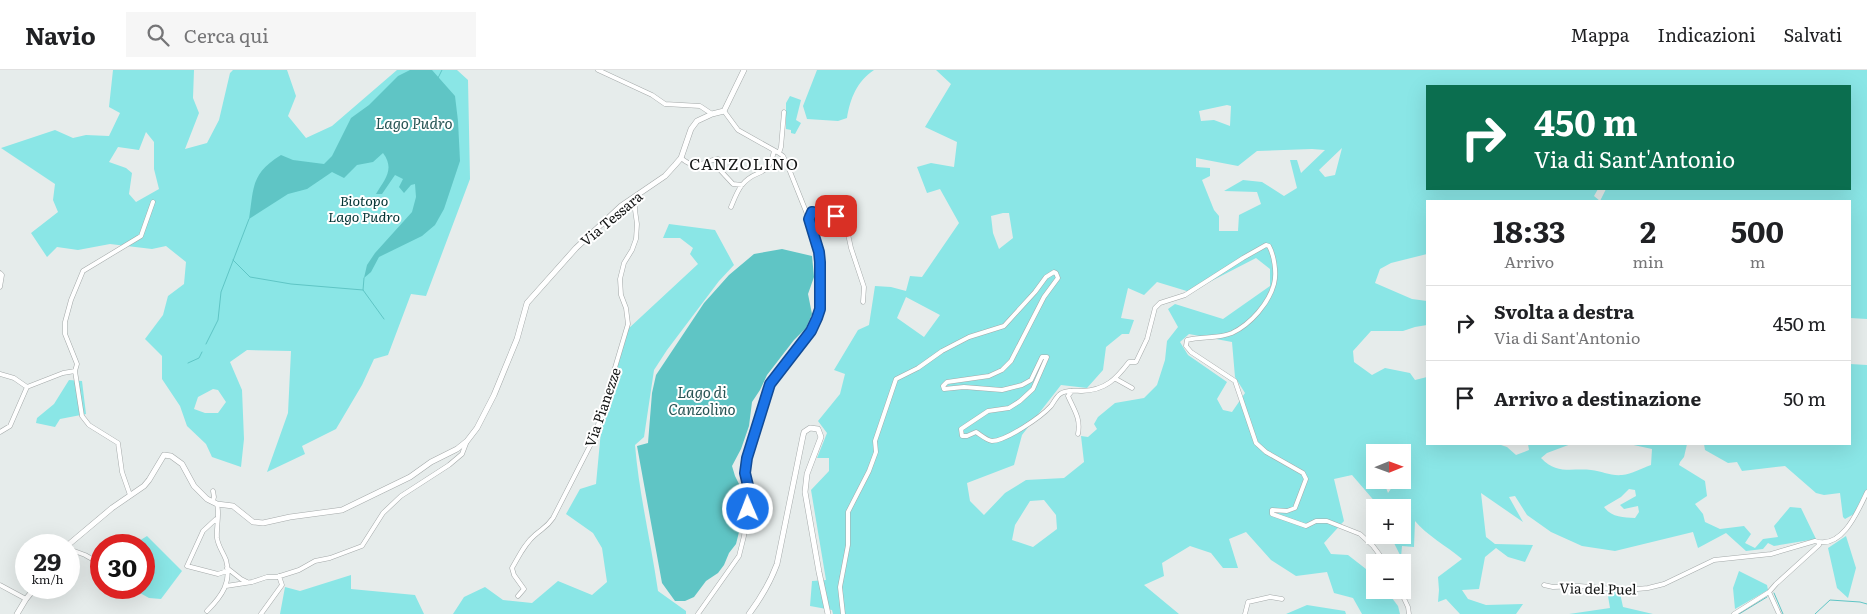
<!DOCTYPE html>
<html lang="it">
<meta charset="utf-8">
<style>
body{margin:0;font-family:Literata,serif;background:#f6f6f6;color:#202124;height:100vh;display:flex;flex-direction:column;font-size:19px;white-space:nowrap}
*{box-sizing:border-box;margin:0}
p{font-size:16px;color:#757577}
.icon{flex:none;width:28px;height:28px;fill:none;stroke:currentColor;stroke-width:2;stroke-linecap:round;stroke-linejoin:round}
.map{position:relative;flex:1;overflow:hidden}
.side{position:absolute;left:1426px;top:130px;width:425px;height:245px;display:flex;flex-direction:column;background:#fff;border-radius:0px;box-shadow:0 5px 20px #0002}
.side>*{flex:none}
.banner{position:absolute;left:1426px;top:15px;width:425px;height:105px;border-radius:0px;box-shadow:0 5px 20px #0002;background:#0b6e4f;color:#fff;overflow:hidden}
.needle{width:32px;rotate:89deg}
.fabs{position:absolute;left:1366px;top:374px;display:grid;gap:10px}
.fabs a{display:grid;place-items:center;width:45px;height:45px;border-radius:0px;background:#fff;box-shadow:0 5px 20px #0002;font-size:25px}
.speed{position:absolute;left:15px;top:464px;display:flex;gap:10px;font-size:25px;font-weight:700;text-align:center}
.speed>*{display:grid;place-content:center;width:65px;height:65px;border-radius:50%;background:#fff;box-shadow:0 5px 20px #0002;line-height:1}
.speed small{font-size:12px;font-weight:400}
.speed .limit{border:8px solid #d22;background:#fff;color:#111}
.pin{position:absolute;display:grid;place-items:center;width:42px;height:42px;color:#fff;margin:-21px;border-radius:10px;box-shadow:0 2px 8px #0006}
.me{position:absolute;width:55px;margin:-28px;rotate:359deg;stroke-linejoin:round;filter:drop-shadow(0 0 4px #0008)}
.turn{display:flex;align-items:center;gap:18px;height:105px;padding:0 25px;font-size:22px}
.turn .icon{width:65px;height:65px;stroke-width:2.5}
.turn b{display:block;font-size:35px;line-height:42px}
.eta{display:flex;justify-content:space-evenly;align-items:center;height:85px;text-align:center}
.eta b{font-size:30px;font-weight:700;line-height:35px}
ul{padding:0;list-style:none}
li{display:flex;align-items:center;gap:15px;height:75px;padding:0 25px;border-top:1px solid #e0e0e0}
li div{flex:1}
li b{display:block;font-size:19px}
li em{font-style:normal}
header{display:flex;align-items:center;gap:30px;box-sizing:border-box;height:70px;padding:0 25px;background:#fff;border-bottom:1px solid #e0e0e0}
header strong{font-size:24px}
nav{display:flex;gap:28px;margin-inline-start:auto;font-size:18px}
.search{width:350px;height:45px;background:#f6f6f6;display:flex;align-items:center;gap:12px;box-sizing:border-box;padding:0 18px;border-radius:0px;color:#757577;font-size:19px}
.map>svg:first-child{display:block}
</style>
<header>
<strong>Navio</strong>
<div class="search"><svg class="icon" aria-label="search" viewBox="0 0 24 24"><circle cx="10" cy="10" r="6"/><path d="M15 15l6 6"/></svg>Cerca qui</div>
<nav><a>Mappa</a><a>Indicazioni</a><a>Salvati</a></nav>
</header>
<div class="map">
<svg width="1867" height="544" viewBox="0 0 1867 544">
<rect width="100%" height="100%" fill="#e6eceb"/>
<path fill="#8ae6e6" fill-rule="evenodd" d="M 113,0 L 194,0 L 193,28 L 199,43 L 185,79 L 207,73 L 219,50 L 230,3 L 233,0 L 287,0 L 296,26 L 288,46 L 306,68 L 332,56 L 397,0 L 457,0 L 468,10 L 470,109 L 426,226 L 411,224 L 388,285 L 374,289 L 362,315 L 336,359 L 302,376 L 305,384 L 267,402 L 288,343 L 291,281 L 247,280 L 230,292 L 242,320 L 244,369 L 241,397 L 212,387 L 206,374 L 187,356 L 180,336 L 162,309 L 162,286 L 145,269 L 163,245 L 168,226 L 184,214 L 186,192 L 166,176 L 152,179 L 110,174 L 78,180 L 57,177 L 47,187 L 31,163 L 58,142 L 53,130 L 55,114 L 1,78 L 55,60 L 73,68 L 86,65 L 109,66 L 120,43 L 109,37 ZM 146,62 L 154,72 L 154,99 L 159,119 L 136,132 L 129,124 L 132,103 L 126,98 L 109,92 L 118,77 L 139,80 ZM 213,319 L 218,320 L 226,332 L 218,343 L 205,343 L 194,339 L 198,327 Z
M 817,0 L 874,0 C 857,11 850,29 847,48 L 838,51 L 807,49 L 803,36 Z
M 936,0 L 1867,0 L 1867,249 L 1850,248 L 1850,131 L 1600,131 L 1606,119 L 1850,119 L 1850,16 L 1428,16 L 1428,119 L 1598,119 L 1594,126 L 1600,131 L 1428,131 L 1427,184 L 1391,193 L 1380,199 L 1375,213 L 1412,229 L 1427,231 L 1427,255 L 1415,257 L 1403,261 L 1371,261 L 1353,281 L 1354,292 L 1372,305 L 1385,298 L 1410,303 L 1415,310 L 1427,307 L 1428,374 L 1498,374 L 1507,377 L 1516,385 L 1529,380 L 1528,374 L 1519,374 L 1571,374 L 1547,383 L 1541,388 C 1557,405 1571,398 1591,400 C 1602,401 1610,406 1622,405 C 1632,404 1642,398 1651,395 L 1652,379 L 1629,374 L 1687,374 L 1684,387 L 1680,392 L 1679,395 L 1705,411 L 1707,426 L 1695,434 L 1703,444 L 1705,452 L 1720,459 L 1744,456 L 1751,464 L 1745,473 L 1755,478 L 1763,469 L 1778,467 L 1774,456 L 1790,437 L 1801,438 L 1816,469 L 1774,476 L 1768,473 L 1763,479 L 1746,481 L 1726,463 L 1698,478 L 1693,462 L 1615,481 L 1582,476 L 1551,462 L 1527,445 L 1515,426 L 1509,427 L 1523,452 L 1481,423 L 1486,467 L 1495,474 L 1533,475 L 1525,492 L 1508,487 L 1496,478 L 1485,487 L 1479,519 L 1462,520 L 1468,529 L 1486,535 L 1523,534 L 1516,544 L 1460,544 L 1446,529 L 1438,532 L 1439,520 L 1438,507 L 1462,489 C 1448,477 1425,464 1415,451 L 1414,477 L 1402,476 L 1401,487 L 1390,465 L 1402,465 L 1402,438 L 1375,438 L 1377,434 L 1352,405 L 1334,409 L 1344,451 L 1324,473 L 1331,484 L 1348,485 L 1375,506 L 1375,520 L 1386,520 L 1398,536 L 1400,544 L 1362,544 L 1353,528 L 1334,523 L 1327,502 L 1296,506 L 1271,490 L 1246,462 L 1229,469 L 1238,498 L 1223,498 L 1211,483 L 1190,476 L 1162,493 L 1164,506 L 1144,515 L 1179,544 L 833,544 L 832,540 L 810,536 L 812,511 L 826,510 L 811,420 L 829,401 L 829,388 L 817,388 L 827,363 L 818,351 L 840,324 L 845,304 L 834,300 L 858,260 L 869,255 L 875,216 L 891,217 L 906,221 L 910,206 L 922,207 L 959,153 L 940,119 L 927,123 L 917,97 L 931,93 L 954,97 L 957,72 L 925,57 L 951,14 ZM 1227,35 L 1231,36 L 1230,56 L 1214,50 L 1201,51 L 1199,41 ZM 1342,78 L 1335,105 L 1325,107 L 1319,100 ZM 1312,79 L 1325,80 L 1301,103 L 1297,90 L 1290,90 L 1297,118 L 1284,126 L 1262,112 L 1243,110 L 1224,121 L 1257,122 L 1261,134 L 1239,145 L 1238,161 L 1219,161 L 1219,146 L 1214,140 L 1202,110 L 1210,106 L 1210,98 L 1196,97 L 1196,88 L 1238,96 L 1257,81 ZM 1003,143 L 1009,143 L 1013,168 L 999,179 L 993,163 L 991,146 ZM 1256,188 L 1270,199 L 1270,216 L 1223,249 L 1175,234 L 1168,239 L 1178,257 L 1167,271 L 1165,290 L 1157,315 L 1144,328 L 1115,333 L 1098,347 L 1094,354 L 1097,359 L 1088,367 L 1081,366 L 1084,392 L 1064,408 L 1026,410 L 1005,423 L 984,445 L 970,431 L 967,413 L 1014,395 L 1022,365 L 1061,315 L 1087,318 L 1103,300 L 1106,277 L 1122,264 L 1129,264 L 1134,250 L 1121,248 L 1128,218 L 1144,225 L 1157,212 L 1190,222 ZM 906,227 L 940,245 L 924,267 L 897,248 ZM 1189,264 L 1232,272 L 1235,307 L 1245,323 L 1232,342 L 1223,340 L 1217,329 L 1227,312 L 1188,285 L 1180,272 ZM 1391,377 L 1394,382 L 1402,382 L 1402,410 L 1397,410 L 1388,423 L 1383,410 L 1375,410 L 1375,390 L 1373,386 L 1375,382 L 1379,382 ZM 1629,419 L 1635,420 L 1636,426 L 1620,435 L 1624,439 L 1638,436 L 1639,442 L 1635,448 C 1623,447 1612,448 1604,437 L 1621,427 ZM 1044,430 L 1056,445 L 1057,459 L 1033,477 L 1012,470 L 1015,455 L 1030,431 Z
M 790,26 L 801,30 L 796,50 L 801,53 L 795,64 L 791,63 L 791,60 L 786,59 L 786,33 Z
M 669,154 L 715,160 L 734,195 L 719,211 L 667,280 L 654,300 L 644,367 L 635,375 C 639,424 651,472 658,521 L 686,541 L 686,544 L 453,544 L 464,527 L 485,517 L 503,530 L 532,533 L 558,511 L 592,525 L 607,512 L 602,478 L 593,463 L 566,444 L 580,419 L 596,414 L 602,350 L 628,259 L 698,194 L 690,184 L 693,178 L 680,168 L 663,168 Z
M 1850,294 L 1867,295 L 1867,419 L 1854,444 L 1845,449 L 1843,447 L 1840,423 L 1824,425 L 1816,423 L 1785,396 L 1742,401 L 1737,392 L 1728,393 L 1705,380 L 1704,374 L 1850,374 Z
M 69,310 L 82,311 L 86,344 L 60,349 L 55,357 L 36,353 L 37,348 L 54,334 Z
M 147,466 L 182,501 L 161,529 L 149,528 L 131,518 L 144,518 L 144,475 L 125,475 L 139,471 Z
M 1846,466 L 1856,498 L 1848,528 L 1837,518 L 1828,478 Z
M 1739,501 L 1767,515 L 1768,520 L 1735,539 L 1733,518 Z
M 351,505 L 351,519 L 415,525 L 424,544 L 280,544 L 285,517 L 300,521 Z
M 1607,520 L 1620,523 L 1623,537 L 1653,544 L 1569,544 L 1610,538 Z
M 1307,535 L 1345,541 L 1346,544 L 1286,544 Z"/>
<path fill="#5fc5c5" d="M 410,0 L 432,0 L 455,26 L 458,51 L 460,91 L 444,139 L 435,155 L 422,166 L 379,187 L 371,202 L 364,208 L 367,195 L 375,183 L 412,142 L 416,127 L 415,114 L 411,115 L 404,123 L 399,117 L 403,109 L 395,105 L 382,124 L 376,124 C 385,109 395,99 383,83 L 373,92 L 357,95 L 344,108 L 332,102 L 307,119 L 288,124 L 249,149 C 254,116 251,104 281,85 L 293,90 L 324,94 L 332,86 L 351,48 L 369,35 L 398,6 Z
M 782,179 L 812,186 L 814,207 L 808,224 L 812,244 L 806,258 L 794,270 L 767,305 L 760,320 L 752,332 L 749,356 L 741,379 L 732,396 L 735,406 L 744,424 L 739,462 L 736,474 L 729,483 L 724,495 L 718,503 L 706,511 L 694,527 L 685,531 L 675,531 L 662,513 L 637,376 L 648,373 L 652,323 L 656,305 L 704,233 L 729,205 L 754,184 Z"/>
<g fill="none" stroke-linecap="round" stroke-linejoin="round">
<path stroke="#5fc5c5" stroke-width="1" d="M 438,8 L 442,0
M 233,190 L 250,207 L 291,214 L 363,220
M 364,208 L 363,220 L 384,249
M 206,274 L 218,250 L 221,222 L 249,149
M 188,293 L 199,288 L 202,282
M 1774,523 L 1783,544
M 1739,544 L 1767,527
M 1815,544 L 1830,530 L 1860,532 L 1867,534"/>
<defs>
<path id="street" d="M 598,0 L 652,25 L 665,34 L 700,36 L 712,44
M 779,83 L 781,77 L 784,42
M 681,88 C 698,102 701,91 718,89 L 723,98 L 720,100 L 733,114 L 742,115
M 731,137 C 734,130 737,121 742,115 C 756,97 768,110 774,81
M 809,149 L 813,142 L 836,146 L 846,155 L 851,178 L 864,217 L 863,232
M 0,203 L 2,205 L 0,217
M 0,304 L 14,308 L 27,317
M 1116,309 L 1132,318
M 27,317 L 63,303 L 75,301
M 1072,321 L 1068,326 C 1074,340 1081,348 1078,364
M 0,362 L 10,356 L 27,317
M 130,425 L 122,402 L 118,373 L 89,355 L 82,346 L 75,301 L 77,294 L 65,264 L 65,252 L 71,230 L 83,201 L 141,166 L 153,132
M 213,431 L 214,427 L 213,421
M 216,449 L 203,461 L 187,496 L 218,504 L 227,501
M 69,479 L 85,485 L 101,494
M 227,498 L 241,509 L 247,512
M 0,515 L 26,529
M 1544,515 L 1553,517 L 1579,516 L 1627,520 L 1648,518 L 1664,514 L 1714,490 L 1771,484 L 1815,471 C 1842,480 1858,441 1867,422
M 226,516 L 252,512 L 267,507 L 277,507 L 299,500 L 315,491 L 330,488 L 362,476 L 383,443 L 401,426 L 449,395 L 462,384 L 467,371
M 1400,520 L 1408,537 L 1409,544
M 1769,522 L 1779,544
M 518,526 L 524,519 L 514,505 L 512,498 C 519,486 525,473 535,465 C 543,458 547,457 553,448 L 594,368 L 628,254 L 626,238 L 621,225 L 620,209 L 624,193 L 632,180 L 636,169 L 637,154 L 635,140 L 636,126
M 207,541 C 222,526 232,512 226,490 C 223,482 218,476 217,468 C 216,456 220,445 217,434
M 261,544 L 282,515 L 279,506
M 698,544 L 739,486 L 744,466 L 750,424 L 745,403 L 747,388 L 770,314 L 811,261 L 820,239 L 821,211 L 819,182 L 809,149 L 787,94 L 783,86 L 779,83 L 738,60 L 724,41
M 843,544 L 840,517 L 848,475 L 848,442 L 869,401 L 876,382 L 875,371 L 896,309 L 918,298 L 942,281 L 969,267 L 1004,256 L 1035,222 L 1046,207 L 1054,202 L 1056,203 L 1058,208 L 1044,227 L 1011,291 L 1002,300 L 989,306 L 947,312 L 943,316 L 944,319 L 964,317 L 1002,320 L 1022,315 L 1031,310 L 1042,287 L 1047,287 L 1033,319 L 1020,331 L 1009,338 L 988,341 L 961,359 L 962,366 L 967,366 L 976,362 C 981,365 986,370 992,371 C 1006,371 1041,347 1051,336 C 1054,332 1056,327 1060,324 C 1066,319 1076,321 1082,321 C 1106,320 1116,309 1129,292 L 1136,292 L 1147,269 L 1155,238 L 1160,233 L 1185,225 L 1243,188 L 1266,175 L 1269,176 C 1274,185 1277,203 1274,214 C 1269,233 1251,254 1232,263 C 1218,269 1201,266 1187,270 L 1186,276 L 1191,282 L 1235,311 L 1256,373 L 1266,382 L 1303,403 L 1306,409 L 1295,438 L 1287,441 L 1272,440 L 1272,444 L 1306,456 L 1316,451 L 1327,451 L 1360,464 L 1373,476 L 1385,492
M 1245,544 L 1248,532 L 1270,527 L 1282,529
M 1734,544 L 1769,522 L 1776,514 L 1819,475 L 1819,473"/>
<path id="secondary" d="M 68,475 L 112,438 L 144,416 L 149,410 L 164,385 L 171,386 L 182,394 L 194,416 L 207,429 L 217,434 L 233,436 L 253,452 L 263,453 L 290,447 L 342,440 L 410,407 L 431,392 L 457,379 L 467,371 L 477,358 L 494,325 L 517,269 L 527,233 L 576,178 L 621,136 L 665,106 L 675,95 L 681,88 L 691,59 L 697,51 L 712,44 L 724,41 L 744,0
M 17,544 L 26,529 L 35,518
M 749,544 C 761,528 770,513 777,494 L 803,366 L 804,362 L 810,358 L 818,359 L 821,367 L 807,404 L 805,422 L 819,502 L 828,544"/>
</defs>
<use href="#street" stroke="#a4a9a9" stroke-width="5"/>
<use href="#secondary" stroke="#a4a9a9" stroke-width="6"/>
<use href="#street" stroke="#fff" stroke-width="4"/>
<use href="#secondary" stroke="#fff" stroke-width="5"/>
</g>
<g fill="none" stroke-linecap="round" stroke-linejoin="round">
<defs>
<path id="route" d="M 748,439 L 750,424 L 745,403 L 747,388 L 770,314 L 811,261 L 817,248 L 820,239 L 820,192 L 819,182 L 809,149 L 812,142 L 836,146"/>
</defs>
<use href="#route" stroke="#114b97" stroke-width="12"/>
<use href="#route" stroke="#1a73e8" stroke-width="9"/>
</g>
<g text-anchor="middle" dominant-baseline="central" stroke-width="4" stroke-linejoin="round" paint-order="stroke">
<g font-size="14" font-style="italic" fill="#003233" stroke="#fff">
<text x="364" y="130">Biotopo<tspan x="364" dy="16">Lago Pudro</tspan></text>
</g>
<g font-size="14" fill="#131515" stroke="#fff">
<text transform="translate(611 148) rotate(-40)">Via Tessara</text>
<text transform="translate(602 337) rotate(-71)">Via Pianezze</text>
<text transform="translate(1598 518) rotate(1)">Via del Puel</text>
</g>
<g font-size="15" font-style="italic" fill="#275454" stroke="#fff">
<text x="414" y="52">Lago Pudro</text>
<text x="702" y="321">Lago di<tspan x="702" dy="17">Canzolino</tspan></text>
</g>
<g font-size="16" letter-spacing="1" fill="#131515" stroke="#fff">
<text x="744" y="93">CANZOLINO</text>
</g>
</g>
</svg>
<div class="fabs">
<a><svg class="needle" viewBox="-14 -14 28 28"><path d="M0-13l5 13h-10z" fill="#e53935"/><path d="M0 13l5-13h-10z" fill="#757577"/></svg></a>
<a>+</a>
<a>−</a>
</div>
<div class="speed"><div>29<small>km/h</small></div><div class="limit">30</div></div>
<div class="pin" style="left:836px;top:146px;background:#d93025"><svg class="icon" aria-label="arrive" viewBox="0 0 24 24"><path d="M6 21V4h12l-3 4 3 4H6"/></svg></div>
<svg class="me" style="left:748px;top:439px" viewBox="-20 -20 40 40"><circle r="17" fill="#1a73e8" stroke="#fff" stroke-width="3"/><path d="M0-11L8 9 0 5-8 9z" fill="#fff"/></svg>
<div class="banner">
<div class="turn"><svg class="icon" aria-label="right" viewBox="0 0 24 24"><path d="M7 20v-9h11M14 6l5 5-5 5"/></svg><div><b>450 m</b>Via di Sant'Antonio</div></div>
</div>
<section class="side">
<div class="eta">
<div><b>18:33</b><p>Arrivo</p></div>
<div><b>2</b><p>min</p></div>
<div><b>500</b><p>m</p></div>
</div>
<ul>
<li><svg class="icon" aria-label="right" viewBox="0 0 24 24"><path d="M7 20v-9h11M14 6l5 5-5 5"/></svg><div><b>Svolta a destra</b><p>Via di Sant'Antonio</p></div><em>450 m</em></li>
<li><svg class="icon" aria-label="arrive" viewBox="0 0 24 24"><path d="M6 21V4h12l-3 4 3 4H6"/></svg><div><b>Arrivo a destinazione</b></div><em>50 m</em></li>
</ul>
</section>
</div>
